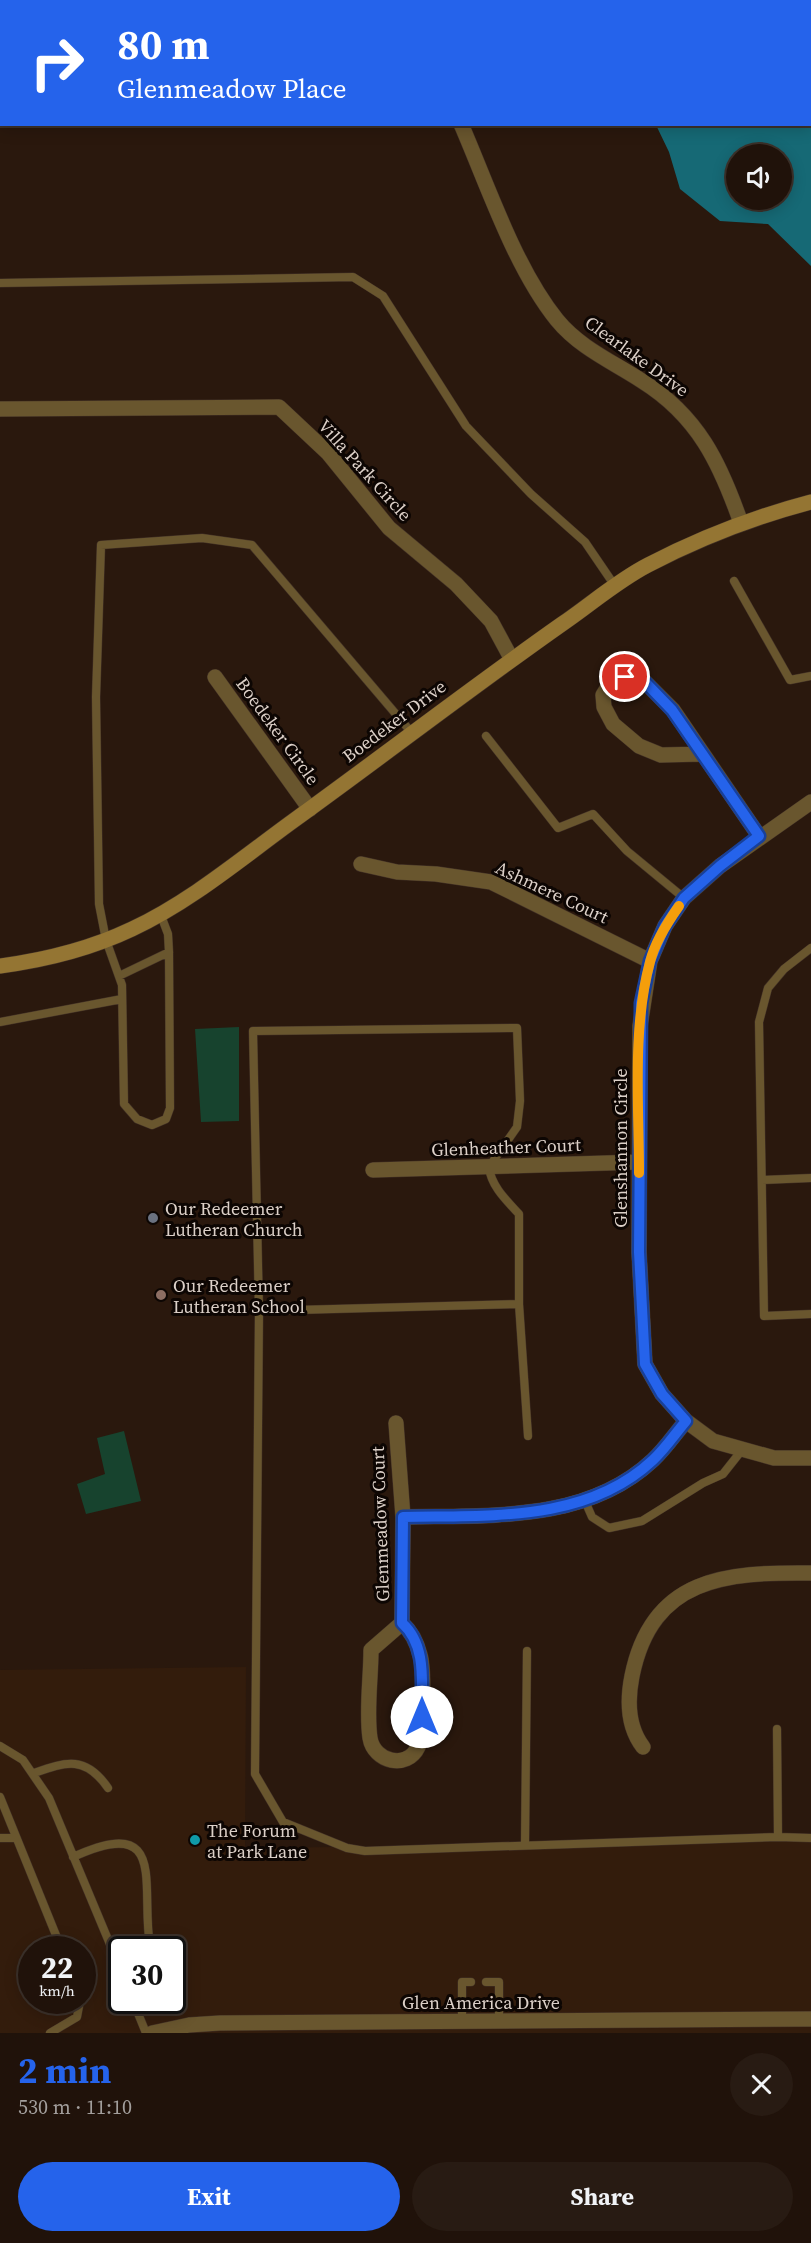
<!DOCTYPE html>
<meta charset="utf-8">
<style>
body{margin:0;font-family:"Source Serif 4",serif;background:#281b13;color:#f1f3f6;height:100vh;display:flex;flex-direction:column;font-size:22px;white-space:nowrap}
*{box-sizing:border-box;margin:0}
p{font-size:20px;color:#a29e9c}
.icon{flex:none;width:33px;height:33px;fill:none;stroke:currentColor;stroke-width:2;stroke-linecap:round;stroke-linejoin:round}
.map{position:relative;height:2033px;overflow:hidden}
.drawer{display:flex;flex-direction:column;background:#20120a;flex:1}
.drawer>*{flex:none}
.hud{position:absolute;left:0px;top:0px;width:812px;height:126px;box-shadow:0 3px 15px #0003,0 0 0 2px #3d322b;background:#2563eb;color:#fff;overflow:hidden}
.tools{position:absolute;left:726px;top:144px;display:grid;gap:12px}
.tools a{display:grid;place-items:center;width:66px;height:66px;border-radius:50%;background:#20120a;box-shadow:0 3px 15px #0003,0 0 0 2px #3d322b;font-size:30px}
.speed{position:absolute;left:18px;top:1936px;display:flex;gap:12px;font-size:30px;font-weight:700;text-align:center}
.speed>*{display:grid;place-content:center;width:78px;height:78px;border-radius:50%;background:#20120a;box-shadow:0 3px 15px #0003,0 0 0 2px #3d322b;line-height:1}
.speed small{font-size:15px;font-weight:400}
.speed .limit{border:3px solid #111;border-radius:9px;background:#fff;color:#111}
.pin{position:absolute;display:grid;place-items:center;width:51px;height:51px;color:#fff;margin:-26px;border:3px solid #fff;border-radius:50%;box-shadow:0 2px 6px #0007}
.me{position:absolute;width:66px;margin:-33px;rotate:0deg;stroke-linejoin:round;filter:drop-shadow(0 0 4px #0008)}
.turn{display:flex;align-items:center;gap:21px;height:126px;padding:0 18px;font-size:27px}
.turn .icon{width:78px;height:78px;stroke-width:2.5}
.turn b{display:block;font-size:42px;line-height:51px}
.round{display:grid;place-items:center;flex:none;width:63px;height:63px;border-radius:32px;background:#281b13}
.summary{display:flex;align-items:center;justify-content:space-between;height:102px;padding:0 18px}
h1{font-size:36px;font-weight:700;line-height:45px;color:#2563eb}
.primary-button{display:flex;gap:12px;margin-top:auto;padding:12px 18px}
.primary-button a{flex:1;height:69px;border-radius:36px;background:#2563eb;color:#fff;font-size:24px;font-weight:700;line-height:69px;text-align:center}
.primary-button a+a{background:#281b13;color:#f1f3f6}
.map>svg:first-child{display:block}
</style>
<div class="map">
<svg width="811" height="2033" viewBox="0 0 811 2033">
<rect width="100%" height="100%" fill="#2a180d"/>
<path fill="#331c0c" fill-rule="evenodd" d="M 246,1667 L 245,1848 L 811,1841 L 811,2033 L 0,2033 L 0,1670 ZM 32,1950 L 82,1950 L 82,2001 L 32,2001 ZM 122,1950 L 172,1950 L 172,2001 L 122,2001 Z"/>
<path fill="#17432e" d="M 239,1027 L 239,1121 L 201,1122 L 195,1029 Z
M 124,1431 L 141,1501 L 86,1514 L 77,1484 L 105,1474 L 97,1438 Z"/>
<path fill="#166975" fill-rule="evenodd" d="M 810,96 L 811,96 L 811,266 L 768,224 L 720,221 L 680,189 L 669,152 L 656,125 L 810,124 ZM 736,154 L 782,154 L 782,200 L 736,200 Z"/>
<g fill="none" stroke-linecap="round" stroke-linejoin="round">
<defs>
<path id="lane" d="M 0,283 L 353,277 L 383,296 L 466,426 L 531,494 L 585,542 L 615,586
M 734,581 L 790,680 L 811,676
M 486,736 L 558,828 L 593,814 L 627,851 L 684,898
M 160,913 L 168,934 L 169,952 L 170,1108 L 166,1119 L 152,1125 L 137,1119 L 124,1104 L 122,985 L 106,940 L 99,904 L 96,697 L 101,545 L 202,538 L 252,545 L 412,733
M 811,948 L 784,969 L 768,988 L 759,1022 L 764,1316 L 811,1314
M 119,976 L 169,952
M 0,1022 L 122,999
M 762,1180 L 811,1178
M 519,1304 L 519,1214 C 506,1200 491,1186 489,1167 L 517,1127 L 520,1101 L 517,1028 L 253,1031 L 259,1311 L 255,1774 L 283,1822 L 347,1848 L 365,1851 L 778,1837 L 777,1729
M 259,1311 L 519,1304 L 528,1436
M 585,1501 L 592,1517 L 609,1528 L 642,1521 L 703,1483 L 723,1474 L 742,1450
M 0,1746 L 23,1760 L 49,1798 L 122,1973
M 34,1773 C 67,1761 86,1756 108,1788
M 0,1797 L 62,1950
M 778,1837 L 811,1838
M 0,1838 L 15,1838
M 525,1845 L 527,1651
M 73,1857 C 169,1813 140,1886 150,1946 L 155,1950
M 486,1982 L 499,1982 L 499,2021
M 133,2001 L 146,2033
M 462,2022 L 462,1982 L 471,1982
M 50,2033 L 77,2017 L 80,2001"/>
<path id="street" d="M 405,0 L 406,2
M 193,2 L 194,0
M 461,124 C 488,186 515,268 557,320 C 580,348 613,362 642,381 C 698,416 720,463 741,523
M 0,409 L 279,407 L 328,453 L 389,528 L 456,584 L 491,621 L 511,658
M 215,677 L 310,809
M 703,754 L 661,755 L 639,746 L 613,724 L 604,707 L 603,695 L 608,687 L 625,677 L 634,677 L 645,682 L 673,710 L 759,836
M 811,802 L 720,866 L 684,898 L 665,926 L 650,961 L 640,1026 L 639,1252 L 645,1364 L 662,1394 L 686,1421 L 713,1441 L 774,1458 L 811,1458
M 361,864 L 397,872 L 436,874 L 491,882 L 650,961
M 373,1170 L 639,1162
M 396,1423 L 403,1517 L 402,1623 C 412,1632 417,1643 420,1655 C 424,1668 424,1737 418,1747 C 407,1770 374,1762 370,1738 C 366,1711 371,1678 371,1650 L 402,1623
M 403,1517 C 488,1515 586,1523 653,1460 C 665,1449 675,1434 686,1421
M 643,1747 C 627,1726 627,1701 632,1676 C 652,1577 726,1572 811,1573
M 152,2033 L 189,2025 L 220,2023 L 811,2019"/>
<path id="secondary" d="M 0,11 L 2,8
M 0,966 C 45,960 90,949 132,929 C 190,902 242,858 293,821 C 383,756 471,688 562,624 C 590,605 617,581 648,565 C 700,538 754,517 811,502"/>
</defs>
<use href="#lane" stroke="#433227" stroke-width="9"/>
<use href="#street" stroke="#433227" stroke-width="16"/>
<use href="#secondary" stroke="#433227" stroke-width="16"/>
<use href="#lane" stroke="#69562e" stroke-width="8"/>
<use href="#street" stroke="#69562e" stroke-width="15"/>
<use href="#secondary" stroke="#947533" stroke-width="15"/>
</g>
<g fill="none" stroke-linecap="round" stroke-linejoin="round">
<defs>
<path id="route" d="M 422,1717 C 421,1686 428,1646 402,1623 L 403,1517 C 488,1515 586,1523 653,1460 C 665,1449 675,1434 686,1421 L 662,1394 L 645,1364 L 639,1252 L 641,1003 L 650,961 L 665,926 L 684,898 L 720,866 L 759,836 L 672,710 L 645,682 L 634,677 L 625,677"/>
</defs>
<use href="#route" stroke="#184099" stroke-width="15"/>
<use href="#route" stroke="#2563eb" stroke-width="10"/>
<path stroke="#f59e0b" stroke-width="10" d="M 639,1173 C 639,1105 632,1028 650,962 C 655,942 667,923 679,906"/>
</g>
<circle fill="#6b7280" stroke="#0d0603" stroke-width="2" cx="153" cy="1218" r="6"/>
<circle fill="#8d6e63" stroke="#0d0603" stroke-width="2" cx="161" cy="1295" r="6"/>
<circle fill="#0f9aa8" stroke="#0d0603" stroke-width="2" cx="195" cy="1840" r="6"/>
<g text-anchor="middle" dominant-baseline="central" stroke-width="6" stroke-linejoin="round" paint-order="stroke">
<g font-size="18" fill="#dcd0c8" stroke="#0d0603">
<text transform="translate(637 356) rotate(36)">Clearlake Drive</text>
<text transform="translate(365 470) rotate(48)">Villa Park Circle</text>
<text transform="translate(394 721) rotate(-37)">Boedeker Drive</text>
<text transform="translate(278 731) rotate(54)">Boedeker Circle</text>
<text transform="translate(552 892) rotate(25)">Ashmere Court</text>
<text transform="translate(506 1147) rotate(-2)">Glenheather Court</text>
<text transform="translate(620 1148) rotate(-90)">Glenshannon Circle</text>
<text transform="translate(380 1524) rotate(-92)">Glenmeadow Court</text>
<text x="481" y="2002">Glen America Drive</text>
</g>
<g font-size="18" fill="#dcd0c8" stroke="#0d0603" text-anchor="start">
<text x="165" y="1208">Our Redeemer<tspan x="165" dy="21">Lutheran Church</tspan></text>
<text x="173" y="1285">Our Redeemer<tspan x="173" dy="21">Lutheran School</tspan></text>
<text x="207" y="1830">The Forum<tspan x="207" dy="21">at Park Lane</tspan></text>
</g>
</g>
</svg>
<div class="tools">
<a><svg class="icon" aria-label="sound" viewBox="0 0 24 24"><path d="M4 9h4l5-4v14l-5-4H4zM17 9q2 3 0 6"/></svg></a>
</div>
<div class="speed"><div>22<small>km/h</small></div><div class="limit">30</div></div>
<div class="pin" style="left:625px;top:677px;background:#d93025"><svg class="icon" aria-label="arrive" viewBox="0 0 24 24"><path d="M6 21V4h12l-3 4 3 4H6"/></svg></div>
<svg class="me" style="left:422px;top:1717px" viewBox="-20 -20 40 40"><circle r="19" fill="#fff"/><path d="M0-13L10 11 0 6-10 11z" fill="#2563eb"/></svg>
<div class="hud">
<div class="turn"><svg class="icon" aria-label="right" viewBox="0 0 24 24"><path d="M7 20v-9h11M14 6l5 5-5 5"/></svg><div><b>80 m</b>Glenmeadow Place</div></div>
</div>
</div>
<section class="drawer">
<div class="summary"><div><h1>2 min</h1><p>530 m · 11:10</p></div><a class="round"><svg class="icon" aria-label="close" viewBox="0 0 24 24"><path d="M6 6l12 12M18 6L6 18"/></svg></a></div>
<div class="primary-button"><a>Exit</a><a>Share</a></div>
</section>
